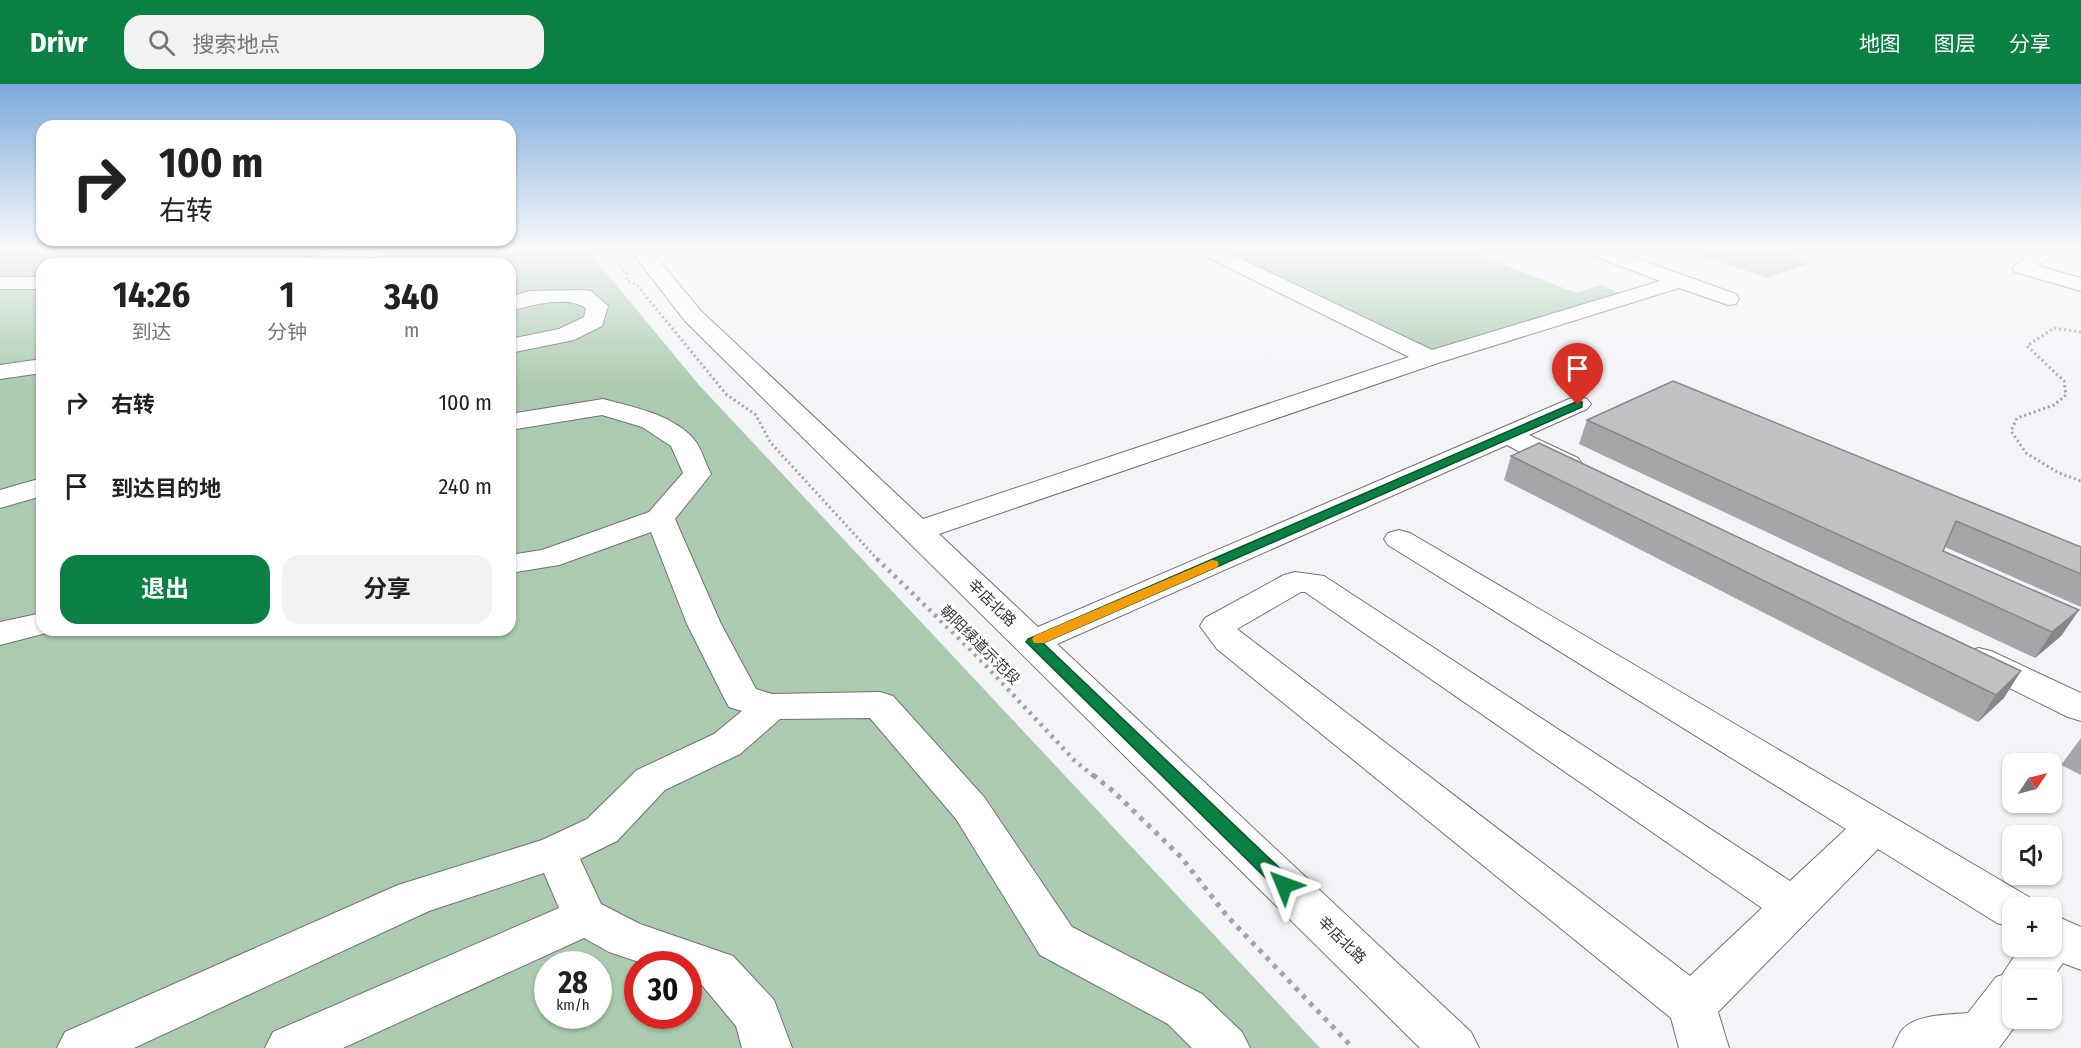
<!DOCTYPE html>
<html lang="zh">
<meta charset="utf-8">
<style>
body{margin:0;font-family:"Fira Sans Condensed","Noto Sans SC",sans-serif;background:#f2f2f2;color:#222;height:100vh;display:flex;flex-direction:column;font-size:22px;white-space:nowrap}
*{box-sizing:border-box;margin:0}
p{font-size:20px;color:#767676}
.icon{flex:none;width:33px;height:33px;fill:none;stroke:currentColor;stroke-width:2;stroke-linecap:round;stroke-linejoin:round}
.map{position:relative;flex:1;overflow:hidden}
.side{position:absolute;left:36px;top:174px;width:480px;height:378px;display:flex;flex-direction:column;background:#fff;border-radius:18px;box-shadow:0 2px 4px #0004}
.side>*{flex:none}
.guide{position:absolute;left:36px;top:36px;width:480px;height:126px;border-radius:18px;box-shadow:0 2px 4px #0004;background:#fff;color:#222;overflow:hidden}
.needle{width:39px;rotate:55deg}
.tools{position:absolute;left:2002px;top:669px;display:grid;gap:12px}
.tools a{display:grid;place-items:center;width:60px;height:60px;border-radius:12px;background:#fff;box-shadow:0 2px 4px #0004;font-size:30px}
.speed{position:absolute;left:534px;top:867px;display:flex;gap:12px;font-size:30px;font-weight:700;text-align:center}
.speed>*{display:grid;place-content:center;width:78px;height:78px;border-radius:50%;background:#fff;box-shadow:0 2px 4px #0004;line-height:1}
.speed small{font-size:15px;font-weight:400}
.speed .limit{border:9px solid #d22;background:#fff;color:#111}
.pin{position:absolute;display:grid;place-items:center;width:51px;height:51px;color:#fff;margin:-62px -26px;border-radius:50% 50% 50% 0;rotate:-45deg;box-shadow:0 0 6px #0007}
.pin .icon{rotate:45deg}
.me{position:absolute;width:66px;margin:-33px;rotate:314deg;stroke-linejoin:round;filter:drop-shadow(0 0 4px #0008)}
.turn{display:flex;align-items:center;gap:21px;height:126px;padding:0 24px;font-size:27px}
.turn .icon{width:78px;height:78px;stroke-width:2.5}
.turn b{display:block;font-size:42px;line-height:51px}
.eta{display:flex;justify-content:space-evenly;align-items:center;height:102px;text-align:center}
.eta b{font-size:36px;font-weight:700;line-height:42px}
.cta{display:flex;gap:12px;margin-top:auto;padding:12px 24px}
.cta a{flex:1;height:69px;border-radius:18px;background:#0b8043;color:#fff;font-size:24px;font-weight:700;line-height:69px;text-align:center}
.cta a+a{background:#f2f2f2;color:#222}
ul{padding:0;list-style:none}
li{display:flex;align-items:center;gap:18px;height:84px;padding:0 24px}
li div{flex:1}
li b{display:block;font-size:22px}
li em{font-style:normal}
header{display:flex;align-items:center;gap:36px;box-sizing:border-box;height:84px;padding:0 30px;background:#0b8043;color:#fff}
header strong{font-size:28px}
nav{display:flex;gap:33px;margin-inline-start:auto;font-size:21px}
.search{width:420px;height:54px;background:#f2f2f2;display:flex;align-items:center;gap:15px;box-sizing:border-box;padding:0 21px;border-radius:18px;color:#767676;font-size:22px}
.map>svg:first-child{display:block}
</style>
<header>
<strong>Drivr</strong>
<div class="search"><svg class="icon" aria-label="search" viewBox="0 0 24 24"><circle cx="10" cy="10" r="6"/><path d="M15 15l6 6"/></svg>搜索地点</div>
<nav><a>地图</a><a>图层</a><a>分享</a></nav>
</header>
<div class="map">
<svg width="2081" height="964" viewBox="0 0 2081 964">
<rect width="100%" height="100%" fill="#f2f4f7"/>
<path fill="#abcaaf" fill-rule="evenodd" d="M 0,167 L 588,167 L 699,301 L 1320,964 L 0,964 ZM 42,180 L 510,180 L 510,546 L 42,546 ZM 548,880 L 598,880 L 598,932 L 548,932 ZM 638,880 L 688,880 L 688,932 L 638,932 Z
M 1225,167 L 1469,167 L 1576,209 L 1601,201 L 1618,209 L 1430,266 Z
M 1688,167 C 1715,167 1793,158 1811,179 L 1767,194 Z"/>
<path fill="#7b99ca" d="M 57,167 L 289,167 L 281,172 L 279,180 L 208,180 L 206,177 L 154,178 L 134,167 L 57,171 Z
M 387,167 L 530,167 L 506,178 L 480,180 L 310,180 Z"/>
<g fill="none" stroke-linecap="round" stroke-linejoin="round">
<defs>
<path id="minor" d="M 343,167 L 388,167 L 385,171 L 336,180 L 290,180 L 293,176 Z
M 631,167 L 651,167 L 701,227 L 923,435 L 1409,273 L 1203,171 L 1200,167 L 1225,167 L 1432,266 L 1660,197 L 1591,171 L 1588,167 L 1616,167 L 1736,210 L 1739,215 L 1736,220 L 1728,221 L 1679,204 L 1438,279 L 939,450 L 1038,543 L 1569,315 L 1578,312 L 1587,315 L 1591,320 L 1587,325 L 1529,351 L 1578,374 L 1582,380 L 1578,386 C 1555,392 1527,371 1507,361 L 1057,560 L 1471,948 L 1479,964 L 1420,964 L 685,237 Z
M 2034,167 L 2057,167 L 2038,182 L 2081,194 L 2081,207 L 2015,188 L 2012,184 Z
M 0,193 L 42,193 L 42,205 L 0,205 Z
M 583,206 L 591,207 L 608,222 L 602,242 L 574,256 L 510,269 L 510,255 L 559,245 L 584,233 L 586,224 C 567,211 531,221 510,227 L 510,213 L 529,207 Z
M 42,275 L 42,289 L 0,295 L 0,281 Z
M 603,315 C 633,323 670,330 692,353 C 701,362 705,379 711,390 L 675,435 L 721,540 L 756,605 L 772,610 L 880,608 L 893,612 L 984,713 L 1072,843 L 1202,910 L 1242,948 L 1250,964 L 1192,964 L 1168,940 L 1040,871 L 956,735 L 870,634 L 780,635 L 740,670 L 665,706 L 617,757 L 580,775 L 601,820 L 640,840 L 733,872 L 774,916 L 792,964 L 742,964 L 736,942 L 701,900 L 688,896 L 688,880 L 645,880 L 609,868 L 584,854 L 343,964 L 265,964 L 273,948 L 559,824 L 544,789 L 429,827 L 134,964 L 57,964 L 65,948 L 398,801 L 542,756 L 587,735 L 637,686 L 714,650 L 742,627 L 729,623 L 724,614 L 687,540 L 651,448 L 559,481 L 510,489 L 510,471 L 542,466 L 649,428 L 683,389 L 671,362 L 642,343 L 602,331 L 510,346 L 510,330 Z
M 42,394 L 42,412 L 0,424 L 0,406 Z
M 1399,446 L 1410,449 L 2029,813 L 2034,824 L 2013,824 L 2013,844 L 1997,839 L 1878,765 L 1718,928 L 1729,964 L 1679,964 L 1671,934 L 1217,565 L 1200,542 L 1205,534 L 1284,491 L 1295,488 L 1324,492 L 1790,797 L 1846,745 L 1388,461 L 1384,455 L 1388,449 ZM 1301,508 L 1305,508 L 1762,824 L 1690,892 L 1237,545 Z
M 42,529 L 42,546 L 54,547 L 0,561 L 0,538 Z
M 1979,564 L 1991,567 L 2081,609 L 2081,637 L 2068,633 L 1967,583 L 1962,575 L 1967,567 Z
M 2052,830 L 2081,843 L 2081,886 L 2063,879 L 2051,896 L 2013,896 L 2013,934 L 2021,934 L 1999,964 L 1893,964 C 1896,958 1898,951 1902,946 C 1916,930 1948,931 1968,929 L 1996,893 L 2002,891 L 2021,862 L 2052,862 Z"/>
</defs>
<use href="#minor" stroke="#707275" stroke-width="2"/>
<path stroke="#a1a3a5" stroke-width="3" stroke-dasharray="2 3" stroke-linecap="butt" d="M 605,167 L 626,188 L 627,197 L 636,200 L 726,310 L 756,331 L 770,358 L 878,476
M 2081,248 L 2054,244 L 2027,262 L 2064,297 L 2066,311 L 2054,321 L 2017,334 L 2011,347 L 2026,369 L 2059,389 L 2081,397"/>
<path stroke="#a1a3a5" stroke-width="4.5" stroke-dasharray="3 5" stroke-linecap="butt" d="M 877,475 L 974,569 L 1075,677 L 1095,693"/>
<path stroke="#a1a3a5" stroke-width="5" stroke-dasharray="4.5 6" stroke-linecap="butt" d="M 1093,691 L 1113,707 L 1181,773 L 1227,832 L 1353,964"/>
<use href="#minor" fill="#fff" fill-rule="evenodd"/>
</g>
<path fill="#a6a6a9" d="M 1587,336 L 2081,463 L 2081,523 L 1945,463 L 1943,467 L 2079,526 L 2061,552 L 2035,574 L 1579,360 Z
M 1511,372 L 2004,614 L 1978,638 L 1504,396 Z
M 2081,654 L 2081,691 L 2061,681 Z"/>
<path fill="#878789" d="M 2079,526 L 2061,552 L 2035,574 L 2052,548 Z
M 2021,587 L 2004,614 L 1978,638 L 1996,611 Z"/>
<path fill="#c1c1c4" stroke="#878789" stroke-width="1.5" d="M 1673,297 L 2081,463 L 2081,490 L 1956,437 L 1943,467 L 2079,526 L 2052,548 L 1587,336 Z
M 1539,359 L 2021,587 L 1996,611 L 1511,372 Z"/>
<linearGradient id="sky" x2="0" y2="1"><stop stop-color="#7ca9dc"/><stop offset="0.55" stop-color="#f9fafb"/><stop offset="1" stop-color="#f9fafb" stop-opacity="0"/></linearGradient>
<rect width="2081" height="302" fill="url(#sky)"/>
<path fill="#0b8043" stroke="#07532c" stroke-width="1.5" d="M 1578,317 L 1582,318 L 1582,323 L 1043,559 L 1291,795 L 1294,801 L 1291,806 L 1284,808 L 1278,806 L 1026,558 L 1028,555 Z"/>
<path fill="#f59e0b" d="M 1212,476 L 1217,477 L 1219,480 L 1217,483 L 1044,559 L 1034,559 L 1032,555 L 1034,552 Z"/>
<g text-anchor="middle" dominant-baseline="central" stroke-width="6" stroke-linejoin="round" paint-order="stroke">
<g font-size="15" fill="#343536" stroke="#fff">
<text transform="translate(992 519) rotate(44)">辛店北路</text>
<text transform="translate(980 561) rotate(45)">朝阳绿道示范段</text>
<text transform="translate(1342 856) rotate(44)">辛店北路</text>
</g>
</g>
</svg>
<div class="tools">
<a><svg class="needle" viewBox="-14 -14 28 28"><path d="M0-13l5 13h-10z" fill="#e53935"/><path d="M0 13l5-13h-10z" fill="#767676"/></svg></a>
<a><svg class="icon" aria-label="sound" viewBox="0 0 24 24"><path d="M4 9h4l5-4v14l-5-4H4zM17 9q2 3 0 6"/></svg></a>
<a>+</a>
<a>−</a>
</div>
<div class="speed"><div>28<small>km/h</small></div><div class="limit">30</div></div>
<div class="pin" style="left:1578px;top:321px;background:#d93025"><svg class="icon" aria-label="arrive" viewBox="0 0 24 24"><path d="M6 21V4h12l-3 4 3 4H6"/></svg></div>
<svg class="me" style="left:1284px;top:801px" viewBox="-20 -20 40 40"><path d="M0-17L14 15 0 8-14 15z" fill="#0b8043" stroke="#fff" stroke-width="4"/></svg>
<div class="guide">
<div class="turn"><svg class="icon" aria-label="right" viewBox="0 0 24 24"><path d="M7 20v-9h11M14 6l5 5-5 5"/></svg><div><b>100 m</b>右转</div></div>
</div>
<section class="side">
<div class="eta">
<div><b>14:26</b><p>到达</p></div>
<div><b>1</b><p>分钟</p></div>
<div><b>340</b><p>m</p></div>
</div>
<ul>
<li><svg class="icon" aria-label="right" viewBox="0 0 24 24"><path d="M7 20v-9h11M14 6l5 5-5 5"/></svg><div><b>右转</b></div><em>100 m</em></li>
<li><svg class="icon" aria-label="arrive" viewBox="0 0 24 24"><path d="M6 21V4h12l-3 4 3 4H6"/></svg><div><b>到达目的地</b></div><em>240 m</em></li>
</ul>
<div class="cta"><a>退出</a><a>分享</a></div>
</section>
</div>
